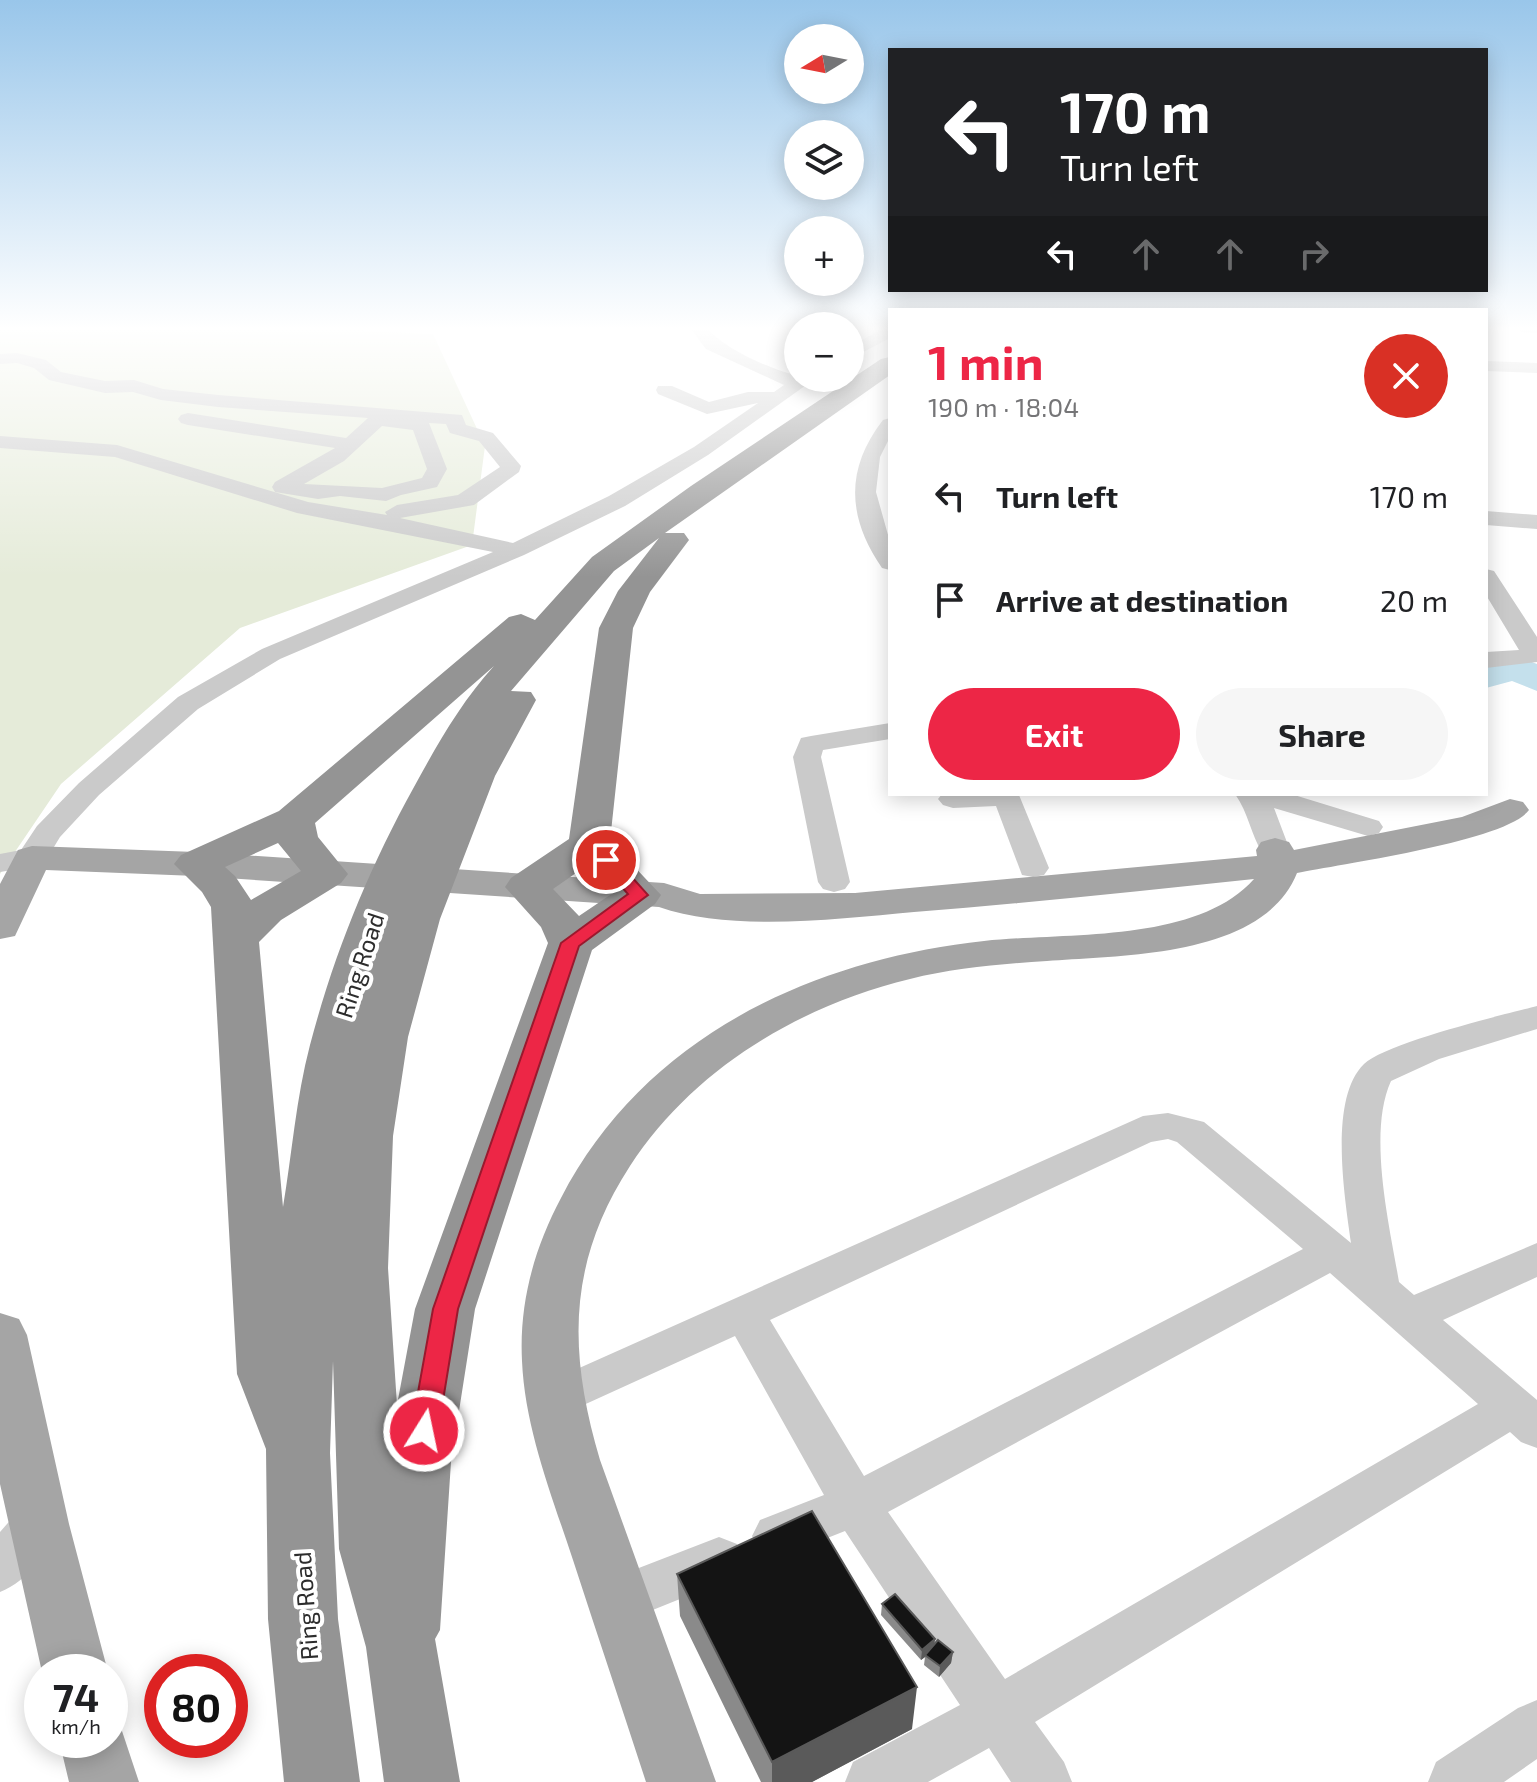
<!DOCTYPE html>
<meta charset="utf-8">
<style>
body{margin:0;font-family:"Exo 2",sans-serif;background:#f6f6f6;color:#202124;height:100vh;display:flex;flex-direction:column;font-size:30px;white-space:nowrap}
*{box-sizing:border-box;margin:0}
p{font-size:26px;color:#757577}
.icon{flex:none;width:44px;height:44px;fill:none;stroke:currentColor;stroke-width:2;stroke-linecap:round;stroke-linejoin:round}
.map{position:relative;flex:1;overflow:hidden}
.panel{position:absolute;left:888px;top:308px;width:600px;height:488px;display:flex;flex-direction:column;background:#fff;border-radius:0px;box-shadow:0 4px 20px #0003}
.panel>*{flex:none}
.guide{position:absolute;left:888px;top:48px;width:600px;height:244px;border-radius:0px;box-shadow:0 4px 20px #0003;background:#202124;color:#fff;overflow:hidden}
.needle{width:52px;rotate:260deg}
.controls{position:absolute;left:784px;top:24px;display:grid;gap:16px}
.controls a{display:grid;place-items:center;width:80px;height:80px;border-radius:50%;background:#fff;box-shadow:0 4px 20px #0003;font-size:40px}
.speed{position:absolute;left:24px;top:1654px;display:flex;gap:16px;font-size:40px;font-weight:700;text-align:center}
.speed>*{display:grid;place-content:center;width:104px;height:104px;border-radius:50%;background:#fff;box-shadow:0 4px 20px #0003;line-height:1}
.speed small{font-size:20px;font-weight:400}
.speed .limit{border:12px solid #d22;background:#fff;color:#111}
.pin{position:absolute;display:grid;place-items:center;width:68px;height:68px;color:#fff;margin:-34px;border:4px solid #fff;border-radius:50%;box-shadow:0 2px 8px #0007}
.me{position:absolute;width:88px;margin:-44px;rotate:10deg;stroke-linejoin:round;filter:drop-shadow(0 0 6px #0008)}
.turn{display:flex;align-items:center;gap:28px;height:168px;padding:0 40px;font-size:36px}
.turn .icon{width:104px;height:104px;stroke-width:2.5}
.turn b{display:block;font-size:56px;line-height:68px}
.lanes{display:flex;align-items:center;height:76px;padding:0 40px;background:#0003;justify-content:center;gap:40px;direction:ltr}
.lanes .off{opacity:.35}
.round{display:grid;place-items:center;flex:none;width:84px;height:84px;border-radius:42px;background:#f6f6f6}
.overview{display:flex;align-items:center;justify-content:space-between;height:136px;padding:0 40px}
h1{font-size:48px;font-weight:700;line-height:60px;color:#ed2646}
.cta{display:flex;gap:16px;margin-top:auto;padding:16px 40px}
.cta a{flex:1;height:92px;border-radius:48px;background:#ed2646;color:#fff;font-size:32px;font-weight:700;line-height:92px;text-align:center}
.cta a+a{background:#f6f6f6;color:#202124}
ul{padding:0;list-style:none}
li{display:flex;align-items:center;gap:24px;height:104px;padding:0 40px}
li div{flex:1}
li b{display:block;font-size:30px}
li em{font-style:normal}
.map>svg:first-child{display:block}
</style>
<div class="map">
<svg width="1537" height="1782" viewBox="0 0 1537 1782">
<rect width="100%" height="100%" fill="#fff"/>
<path fill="#e5ebd9" d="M 0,328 L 356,328 L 364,331 L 433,334 L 485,446 L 472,545 L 240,628 L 61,784 L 0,874 Z"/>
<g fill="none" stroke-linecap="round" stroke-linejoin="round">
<path fill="#c4e0ec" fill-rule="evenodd" d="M 1516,656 L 1537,664 L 1537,691 L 1512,681 L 1486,688 L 1486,665 Z"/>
<path fill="#cacaca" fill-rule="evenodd" d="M 690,328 L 707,328 C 727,352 788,378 816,378 L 708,455 L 625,506 L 524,555 L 280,659 L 198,709 L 99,795 L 60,837 L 43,865 L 0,872 L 0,854 L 21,850 L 37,826 L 79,783 L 178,697 L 262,649 L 493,552 L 297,513 L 115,457 L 0,448 L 0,436 L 117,445 L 308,502 L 387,515 L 385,512 L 397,505 L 458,495 L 500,467 L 479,441 L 450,433 L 446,424 L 429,423 L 447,469 L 437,487 L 401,495 L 386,501 L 340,496 L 318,499 L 275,492 L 272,487 L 275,482 L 335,448 L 188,425 L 181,423 L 178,419 L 181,415 L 188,413 L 346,438 L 368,418 L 218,407 L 161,400 L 133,392 L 105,393 L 49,380 L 34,368 L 17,363 L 0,364 L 0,354 L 17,353 L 46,360 L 61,372 L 105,381 L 134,380 L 163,389 L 218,395 L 462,415 L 466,425 L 493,433 L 521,466 L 519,472 L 474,505 L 400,518 L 513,543 L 609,496 L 694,447 L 758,403 L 707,414 L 658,394 L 656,390 L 658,386 L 672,386 L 709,402 L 748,392 L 774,392 L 784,385 L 706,349 ZM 382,426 L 413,430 L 427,469 L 422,478 L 382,488 L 304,484 L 344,461 Z
M 883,328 L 890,328 L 890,338 L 850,359 L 850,347 Z
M 1519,328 L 1537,328 L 1537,333 L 1521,332 Z
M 1486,361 L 1537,363 L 1537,373 L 1486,371 Z
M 890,418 L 890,437 L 880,457 L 876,492 L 890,542 L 890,570 L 882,568 C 847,517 845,469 883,420 Z
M 1486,511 L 1537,515 L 1537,529 L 1486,525 Z
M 1486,569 L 1494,571 L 1537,637 L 1537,662 L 1486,668 L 1486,652 L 1519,650 L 1486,595 Z
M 890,723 L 890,739 L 823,750 L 821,757 L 850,882 L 845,889 L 834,892 L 823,889 L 818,882 L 793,757 L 801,738 L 811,736 Z
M 942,794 L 1019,795 L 1049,868 L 1044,875 L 1033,877 L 1022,875 L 996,806 L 953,808 L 943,805 L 938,799 Z
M 1235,794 L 1291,794 L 1379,821 L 1383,827 L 1379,833 L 1368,836 L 1274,808 L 1288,845 L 1284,852 L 1273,854 L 1262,852 C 1251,835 1249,814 1235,794 Z
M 1537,1006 L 1537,1029 L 1439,1059 L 1391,1081 C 1367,1133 1390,1228 1399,1282 L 1414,1295 L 1537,1243 L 1537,1277 L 1443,1320 L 1537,1400 L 1537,1448 L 1521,1442 L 1510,1432 L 1035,1722 L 1064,1762 L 1072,1782 L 1011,1782 L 989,1748 L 928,1782 L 845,1782 L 853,1762 L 960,1705 L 845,1531 L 777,1558 L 760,1552 L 752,1536 L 760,1520 L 824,1495 L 735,1336 L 555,1418 L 539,1412 L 532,1399 L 539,1386 L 1143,1116 L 1168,1113 L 1204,1122 L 1351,1243 C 1345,1198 1328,1099 1364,1064 C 1386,1043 1502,1015 1537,1006 ZM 1168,1139 L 1177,1142 L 1303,1249 L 864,1476 L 770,1320 L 1151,1142 ZM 1330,1273 L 1478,1404 L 1005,1679 L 888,1512 Z
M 38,1502 L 55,1508 L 62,1524 C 50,1551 28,1581 0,1592 L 0,1532 L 21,1508 Z
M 719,1537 L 737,1544 L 744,1560 L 737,1576 L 618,1624 L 600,1617 L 593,1600 L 600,1583 Z
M 1537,1700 L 1537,1759 L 1504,1782 L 1428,1782 L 1436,1762 L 1518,1708 Z"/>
<path fill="#a5a5a5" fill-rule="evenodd" d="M 1510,799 L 1523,802 L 1529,810 C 1507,841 1340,864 1297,873 C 1263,958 1121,955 1047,961 C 1001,964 954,968 910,979 C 799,1006 693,1069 630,1166 C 567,1263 568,1352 600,1460 L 716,1782 L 646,1782 C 622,1708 597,1634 573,1560 C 552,1496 525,1429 522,1361 C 519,1303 534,1249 561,1198 C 644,1037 811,960 984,941 C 1065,932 1196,944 1254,879 C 1141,891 1027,903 914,912 C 837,919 731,932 659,907 L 196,876 L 46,870 L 15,936 L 0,939 L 0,884 L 18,850 L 32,846 L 196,852 L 664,883 L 700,894 L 855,893 L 1257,856 L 1256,850 L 1261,842 L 1275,838 L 1289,842 L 1294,850 L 1462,817 Z
M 0,1313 L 19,1319 L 27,1335 L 69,1524 L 108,1672 L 42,1672 L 0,1484 Z
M 110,1713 L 117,1716 L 139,1782 L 69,1782 L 59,1740 L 110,1740 Z"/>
<path fill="#949494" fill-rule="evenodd" d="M 890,357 L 890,375 L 665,533 L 684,533 L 689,540 L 650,592 L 633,628 L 610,841 L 661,895 L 655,904 L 592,950 L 475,1309 L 451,1462 L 440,1630 L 435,1639 L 460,1782 L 384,1782 L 366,1647 L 339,1549 L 333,1361 L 330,1453 L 338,1619 L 360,1782 L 284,1782 L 268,1619 L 266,1449 L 237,1374 L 211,907 L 202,892 L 174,864 L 181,855 L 279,811 L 509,617 L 521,614 L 535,620 L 592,557 L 691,486 L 881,359 ZM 659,538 L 618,591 L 599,628 L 569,839 L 511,878 L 505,887 L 541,927 L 548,943 L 415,1309 L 397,1405 L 388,1268 L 393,1136 L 408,1037 L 440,919 L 495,776 L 536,700 L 531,692 L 511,691 L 614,571 ZM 494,666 C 461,702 437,745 414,787 C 368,870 334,954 310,1045 C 296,1098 292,1154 283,1207 L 259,942 L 281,920 L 341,883 L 348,874 L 318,837 L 315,823 ZM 278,843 L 301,871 L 251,900 L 235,876 L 225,867 ZM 586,866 L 613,893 L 579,916 L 553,889 Z"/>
</g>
<path fill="#8a8a8a" d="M 677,1574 L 912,1729 L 812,1782 L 761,1782 L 680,1616 Z
M 882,1604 L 935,1643 L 953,1652 L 951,1663 L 939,1677 L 924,1665 L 925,1657 L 921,1660 L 881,1615 Z"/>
<path fill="#5a5a5a" d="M 935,1639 L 934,1650 L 925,1655 L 925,1657 L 921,1660 L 922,1650 Z
M 953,1652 L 951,1663 L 939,1677 L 940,1666 Z
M 917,1687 L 912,1729 L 812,1782 L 772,1782 L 772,1762 Z"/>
<path fill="#141414" stroke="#5a5a5a" stroke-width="2" d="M 812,1511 L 917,1687 L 772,1762 L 677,1574 Z
M 895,1594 L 935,1639 L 922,1650 L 882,1604 Z
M 938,1640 L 953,1652 L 940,1666 L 925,1655 Z"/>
<linearGradient id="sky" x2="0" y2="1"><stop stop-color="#99c6ea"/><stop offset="0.57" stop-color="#fff"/><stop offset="1" stop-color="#fff" stop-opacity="0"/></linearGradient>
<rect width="1537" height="577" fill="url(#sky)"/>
<path fill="#ed2646" stroke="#9a192e" stroke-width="2" d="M 606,855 L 613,856 L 648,895 L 579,946 L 458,1309 L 438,1431 L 434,1439 L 424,1442 L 415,1439 L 411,1431 L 433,1309 L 561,943 L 628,894 L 598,860 Z"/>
<g text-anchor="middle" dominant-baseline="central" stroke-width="8" stroke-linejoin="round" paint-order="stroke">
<g font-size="24" fill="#2d2d2d" stroke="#fff">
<text transform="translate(359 965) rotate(-72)">Ring Road</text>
<text transform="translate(305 1606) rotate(-94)">Ring Road</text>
</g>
</g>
</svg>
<div class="controls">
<a><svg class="needle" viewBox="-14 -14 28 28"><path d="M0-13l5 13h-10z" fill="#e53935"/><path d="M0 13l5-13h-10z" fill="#757577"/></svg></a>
<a><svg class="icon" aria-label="layers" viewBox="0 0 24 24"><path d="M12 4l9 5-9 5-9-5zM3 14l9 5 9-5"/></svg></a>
<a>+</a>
<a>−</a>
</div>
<div class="speed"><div>74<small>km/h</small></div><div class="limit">80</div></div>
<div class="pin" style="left:606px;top:860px;background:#d93025"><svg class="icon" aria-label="arrive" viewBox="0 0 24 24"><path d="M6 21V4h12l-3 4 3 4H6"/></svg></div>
<svg class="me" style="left:424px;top:1431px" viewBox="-20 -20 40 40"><circle r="17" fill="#ed2646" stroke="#fff" stroke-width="3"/><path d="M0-11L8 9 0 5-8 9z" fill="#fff"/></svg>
<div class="guide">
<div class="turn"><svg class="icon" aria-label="left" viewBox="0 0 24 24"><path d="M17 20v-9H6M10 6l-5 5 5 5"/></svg><div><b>170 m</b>Turn left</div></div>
<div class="lanes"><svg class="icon" aria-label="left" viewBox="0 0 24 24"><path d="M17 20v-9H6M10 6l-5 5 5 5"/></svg><svg class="icon off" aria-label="ahead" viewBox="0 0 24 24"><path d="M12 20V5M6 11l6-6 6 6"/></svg><svg class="icon off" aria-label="ahead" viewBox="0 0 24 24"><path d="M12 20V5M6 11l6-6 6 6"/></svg><svg class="icon off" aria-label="right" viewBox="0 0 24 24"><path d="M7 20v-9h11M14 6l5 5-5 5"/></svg></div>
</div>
<section class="panel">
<div class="overview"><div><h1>1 min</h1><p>190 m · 18:04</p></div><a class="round" style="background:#d93025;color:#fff"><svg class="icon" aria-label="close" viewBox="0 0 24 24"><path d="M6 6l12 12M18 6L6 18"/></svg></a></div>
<ul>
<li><svg class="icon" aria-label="left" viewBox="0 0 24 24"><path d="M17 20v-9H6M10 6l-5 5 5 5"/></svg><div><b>Turn left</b></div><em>170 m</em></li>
<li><svg class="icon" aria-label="arrive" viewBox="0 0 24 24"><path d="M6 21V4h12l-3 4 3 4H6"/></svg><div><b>Arrive at destination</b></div><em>20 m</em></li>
</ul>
<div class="cta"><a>Exit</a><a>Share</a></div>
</section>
</div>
